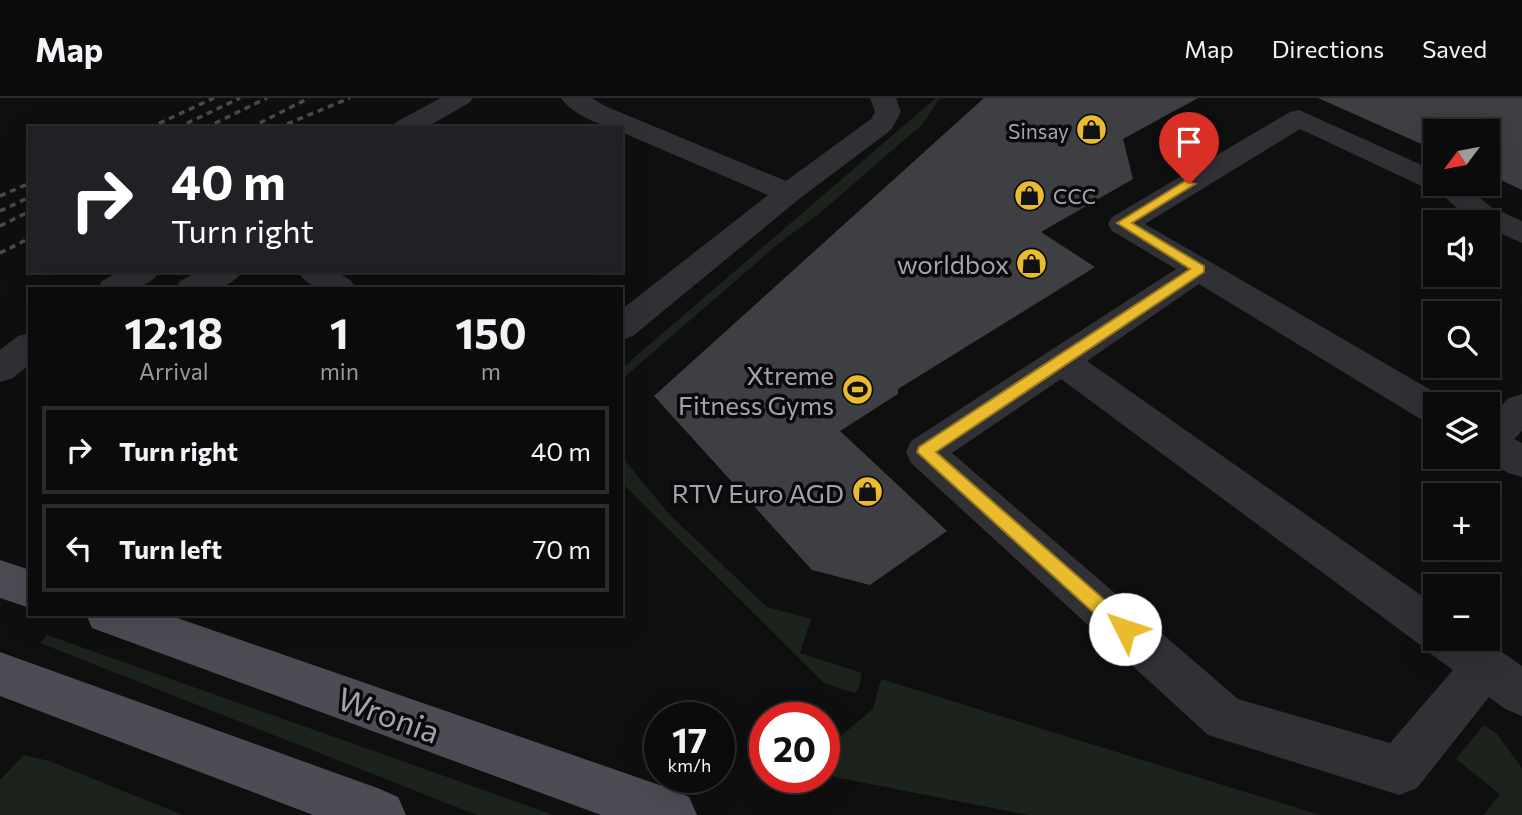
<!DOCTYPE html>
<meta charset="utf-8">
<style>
body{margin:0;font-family:Commissioner,sans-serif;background:#141415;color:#f1f3f6;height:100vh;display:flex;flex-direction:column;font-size:26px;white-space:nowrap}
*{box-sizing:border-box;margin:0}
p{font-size:23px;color:#9a9b9d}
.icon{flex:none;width:38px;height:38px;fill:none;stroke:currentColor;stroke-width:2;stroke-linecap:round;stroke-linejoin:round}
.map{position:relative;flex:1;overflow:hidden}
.panel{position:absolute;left:28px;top:189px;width:595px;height:329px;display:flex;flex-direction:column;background:#0b0b0c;border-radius:0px;box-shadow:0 7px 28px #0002,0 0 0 2px #2b2b2d}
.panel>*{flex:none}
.top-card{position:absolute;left:28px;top:28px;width:595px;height:147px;border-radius:0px;box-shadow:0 7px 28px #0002,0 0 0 2px #2b2b2d;background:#202124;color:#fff;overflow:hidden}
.needle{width:46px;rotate:238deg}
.buttons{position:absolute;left:1423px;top:21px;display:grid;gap:14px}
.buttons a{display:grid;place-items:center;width:77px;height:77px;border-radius:0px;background:#0b0b0c;box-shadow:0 7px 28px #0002,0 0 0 2px #2b2b2d;font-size:35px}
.speed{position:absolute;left:644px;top:604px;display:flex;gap:14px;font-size:35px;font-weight:700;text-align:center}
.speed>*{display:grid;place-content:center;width:91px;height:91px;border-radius:50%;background:#0b0b0c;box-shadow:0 7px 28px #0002,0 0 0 2px #2b2b2d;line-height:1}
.speed small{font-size:18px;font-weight:400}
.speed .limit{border:10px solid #d22;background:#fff;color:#111}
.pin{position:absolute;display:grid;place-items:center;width:60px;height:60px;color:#fff;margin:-72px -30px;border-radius:50% 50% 50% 0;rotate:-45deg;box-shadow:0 0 7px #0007}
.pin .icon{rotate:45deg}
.me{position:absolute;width:77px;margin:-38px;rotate:311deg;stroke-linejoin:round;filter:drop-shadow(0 0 5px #0008)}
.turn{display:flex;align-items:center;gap:24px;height:147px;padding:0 28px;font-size:32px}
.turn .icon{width:91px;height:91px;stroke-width:2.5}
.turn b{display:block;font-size:49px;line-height:60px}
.eta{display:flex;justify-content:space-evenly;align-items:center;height:119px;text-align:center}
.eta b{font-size:42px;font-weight:700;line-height:49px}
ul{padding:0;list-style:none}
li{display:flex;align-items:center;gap:21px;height:88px;margin:0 14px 10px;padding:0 14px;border:4px solid #2b2b2d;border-radius:0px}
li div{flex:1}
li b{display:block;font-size:26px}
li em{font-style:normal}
header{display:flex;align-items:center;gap:42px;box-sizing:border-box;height:98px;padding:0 35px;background:#0b0b0c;border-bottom:2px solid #2b2b2d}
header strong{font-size:33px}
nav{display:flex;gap:38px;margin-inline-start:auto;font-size:24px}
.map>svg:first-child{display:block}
</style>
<header>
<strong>Map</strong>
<nav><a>Map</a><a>Directions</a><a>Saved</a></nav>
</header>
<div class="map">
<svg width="1522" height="717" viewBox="0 0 1522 717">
<rect width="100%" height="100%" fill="#0f0f10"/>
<path fill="#1c231d" d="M 936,0 L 940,0 L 922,27 L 911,36 L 820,115 L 778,146 L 621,282 L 621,271 Z
M 621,358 L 669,416 L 767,509 L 811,521 L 800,555 L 862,575 L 858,592 L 854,595 L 824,585 L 621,384 Z
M 47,537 L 554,717 L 477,717 L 40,545 Z
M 881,581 L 1320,717 L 1028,717 L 824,677 L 824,652 L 873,611 Z
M 1484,627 L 1497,636 L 1522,670 L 1522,717 L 1484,717 L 1500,696 L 1456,661 Z
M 24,657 L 49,663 L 183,717 L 0,717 L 0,682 Z"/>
<path fill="#3e3f43" d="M 984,0 L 1198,0 L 1123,41 L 1133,81 L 1041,134 L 1095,169 L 898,291 L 898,296 L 840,333 L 947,433 L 870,487 L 812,472 L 654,298 Z
M 1318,0 L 1522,0 L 1522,92 L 1488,76 L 1488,33 L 1435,33 L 1435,52 Z"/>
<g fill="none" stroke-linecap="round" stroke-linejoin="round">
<path fill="#303035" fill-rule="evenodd" d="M 441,0 L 473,0 L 469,5 L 425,30 L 392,30 L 396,24 Z
M 561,0 L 592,0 L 605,8 L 786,83 L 871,21 L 875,14 L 870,0 L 896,0 L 901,14 L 891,32 L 799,101 L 633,238 L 621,242 L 621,212 L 768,97 L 621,34 L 621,30 C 602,30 572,16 561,0 Z
M 1299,12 L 1435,73 L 1435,86 L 1463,86 L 1491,109 L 1522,123 L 1522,145 L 1488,130 L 1488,124 L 1469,121 L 1445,99 L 1300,31 L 1145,126 L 1448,302 L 1450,306 L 1435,306 L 1435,326 L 1422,322 L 1199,186 L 1087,263 L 1435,507 L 1435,541 L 1484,541 L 1522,568 L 1522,618 L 1505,611 L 1489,599 L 1417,690 L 1399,697 L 1208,637 L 911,365 L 906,354 L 911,343 L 1176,171 L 1112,133 L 1108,126 L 1112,119 L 1290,14 ZM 1061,281 L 1419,546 L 1429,550 L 1431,556 L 1453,572 L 1390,645 L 1238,601 L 952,355 Z
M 120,173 L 160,173 C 146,195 121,191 98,191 L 102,183 Z
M 200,173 L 242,173 C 228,196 199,191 176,191 L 180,183 Z
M 297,173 C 320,173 344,169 357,191 C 334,191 311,195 297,173 Z
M 30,235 L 30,266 L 13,280 L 0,284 L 0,252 L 18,238 Z
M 1522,296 L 1522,333 L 1514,341 L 1522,345 L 1522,379 L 1508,375 L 1482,359 L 1488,359 L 1488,321 L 1509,300 Z"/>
<path fill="#4c4d54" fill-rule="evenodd" d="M 0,462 L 30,472 L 30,510 L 0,500 Z
M 86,516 L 166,516 L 671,691 L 689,699 L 697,717 L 601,717 L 92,530 Z
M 0,554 L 380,691 L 398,699 L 406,717 L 313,717 L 0,598 Z"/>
<path stroke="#494a50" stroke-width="3.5" stroke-dasharray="6 5" stroke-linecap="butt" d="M 149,30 L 214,0
M 177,30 L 240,0
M 205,30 L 267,0
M 250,30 L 309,0
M 277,30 L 350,0
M 0,98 L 30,85
M 0,113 L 30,99
M 0,128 L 30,113
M 0,155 L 30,140"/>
</g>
<path fill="#eabc2d" stroke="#987a1d" stroke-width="2" d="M 1185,83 L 1195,86 L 1132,125 L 1204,168 L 1204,174 L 936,354 L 1131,525 L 1134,531 L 1131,537 L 1125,540 L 1118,537 L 917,354 L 919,349 L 1190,171 L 1117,125 Z"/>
<defs>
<symbol id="shop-disc" viewBox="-11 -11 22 22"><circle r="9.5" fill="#eabc2d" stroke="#0a0a0b"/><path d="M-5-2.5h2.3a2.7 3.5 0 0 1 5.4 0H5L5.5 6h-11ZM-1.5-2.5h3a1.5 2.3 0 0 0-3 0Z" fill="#111"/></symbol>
<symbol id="stadium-disc" viewBox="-11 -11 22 22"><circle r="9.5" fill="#eabc2d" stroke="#0a0a0b"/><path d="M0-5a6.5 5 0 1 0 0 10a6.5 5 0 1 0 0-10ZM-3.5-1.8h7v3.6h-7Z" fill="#111"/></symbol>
</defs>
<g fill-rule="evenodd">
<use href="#shop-disc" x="1074" y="14" width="35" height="35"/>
<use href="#shop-disc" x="1012" y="80" width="35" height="35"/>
<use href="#shop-disc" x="1014" y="148" width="35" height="35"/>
<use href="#stadium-disc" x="840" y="274" width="35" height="35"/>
<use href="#shop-disc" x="850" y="376" width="35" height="35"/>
</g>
<g text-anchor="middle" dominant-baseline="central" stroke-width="7" stroke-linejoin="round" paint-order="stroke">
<g font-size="21" fill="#a0a4b1" stroke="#0a0a0b" text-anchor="end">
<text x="1069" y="32">Sinsay</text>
<text x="1053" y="97" text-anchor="start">CCC</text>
</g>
<g font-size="26" fill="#a0a4b1" stroke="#0a0a0b" text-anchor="end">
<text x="1009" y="165">worldbox</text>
<text x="834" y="276">Xtreme<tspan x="834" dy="30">Fitness Gyms</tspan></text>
<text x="844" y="394">RTV Euro AGD</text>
</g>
<g font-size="32" fill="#a0a4b1" stroke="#0a0a0b">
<text transform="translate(389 616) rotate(20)">Wronia</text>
</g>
</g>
</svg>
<div class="buttons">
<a><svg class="needle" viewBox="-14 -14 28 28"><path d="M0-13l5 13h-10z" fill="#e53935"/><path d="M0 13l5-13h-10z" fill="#9a9b9d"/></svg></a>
<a><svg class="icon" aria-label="sound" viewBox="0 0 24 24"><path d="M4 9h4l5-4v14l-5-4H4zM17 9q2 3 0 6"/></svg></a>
<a><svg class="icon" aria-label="search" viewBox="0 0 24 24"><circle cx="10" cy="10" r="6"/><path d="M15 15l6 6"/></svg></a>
<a><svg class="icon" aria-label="layers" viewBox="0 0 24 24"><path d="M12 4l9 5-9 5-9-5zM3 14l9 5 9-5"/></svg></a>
<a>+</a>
<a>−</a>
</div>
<div class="speed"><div>17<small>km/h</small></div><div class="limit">20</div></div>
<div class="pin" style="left:1189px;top:86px;background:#d93025"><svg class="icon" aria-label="arrive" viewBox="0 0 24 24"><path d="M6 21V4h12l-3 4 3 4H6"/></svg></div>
<svg class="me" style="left:1125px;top:531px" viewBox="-20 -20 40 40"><circle r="19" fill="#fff"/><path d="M0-13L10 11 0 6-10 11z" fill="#eabc2d"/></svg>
<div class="top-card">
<div class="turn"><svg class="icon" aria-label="right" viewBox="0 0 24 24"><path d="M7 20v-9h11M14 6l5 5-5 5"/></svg><div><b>40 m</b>Turn right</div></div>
</div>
<section class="panel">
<div class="eta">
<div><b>12:18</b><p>Arrival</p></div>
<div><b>1</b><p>min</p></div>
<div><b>150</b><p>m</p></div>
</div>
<ul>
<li><svg class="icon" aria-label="right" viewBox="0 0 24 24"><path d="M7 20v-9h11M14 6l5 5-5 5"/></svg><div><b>Turn right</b></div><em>40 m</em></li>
<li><svg class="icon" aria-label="left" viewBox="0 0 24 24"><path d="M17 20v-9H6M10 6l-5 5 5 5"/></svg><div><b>Turn left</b></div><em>70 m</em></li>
</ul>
</section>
</div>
